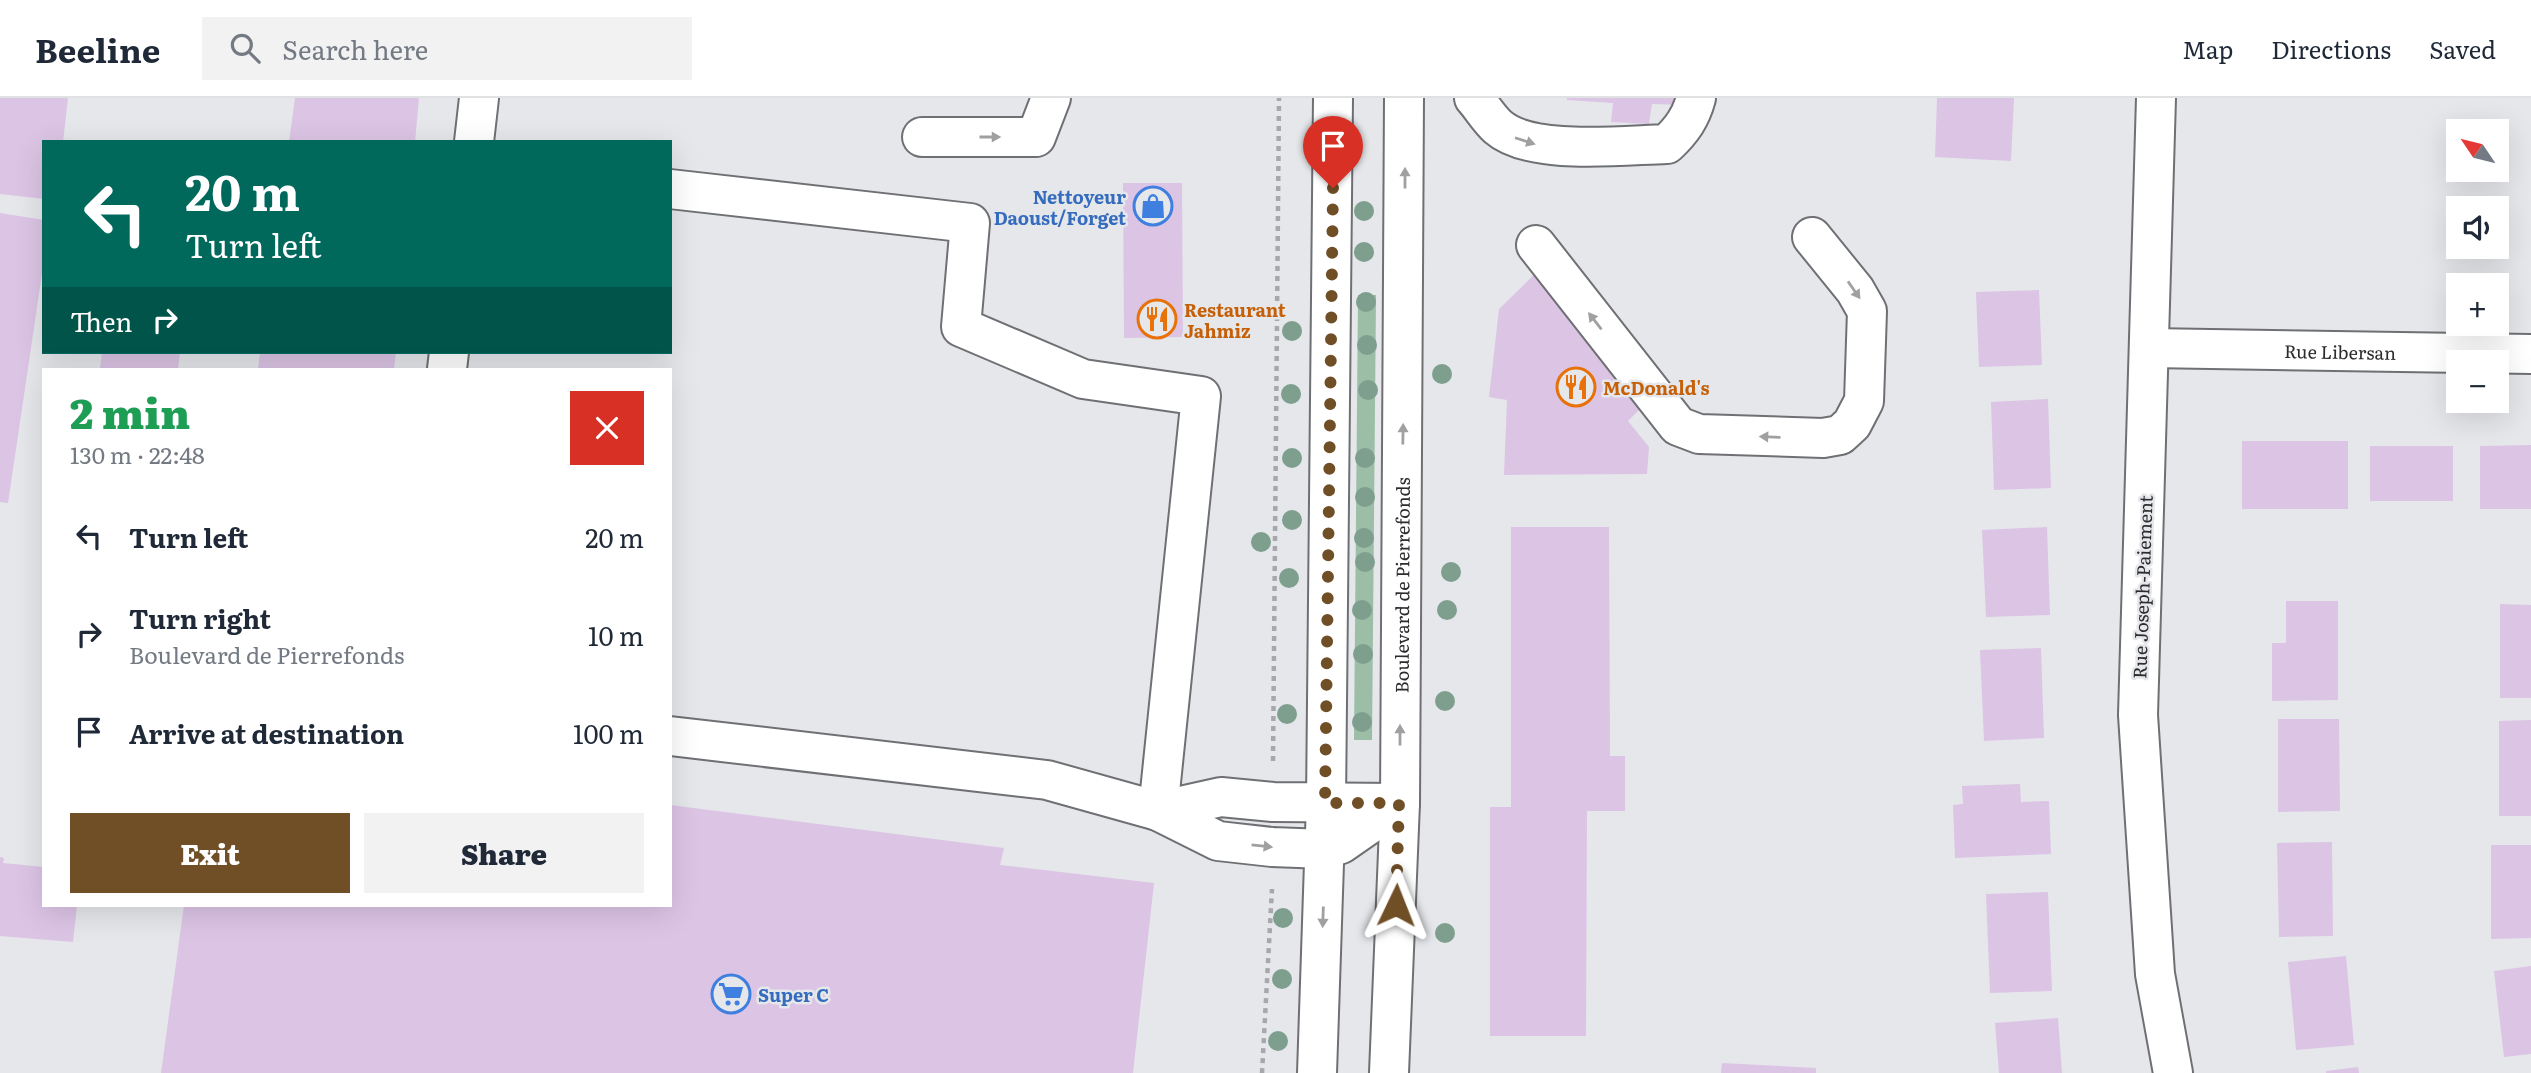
<!DOCTYPE html>
<meta charset="utf-8">
<style>
body{margin:0;font-family:Literata,serif;background:#f2f2f3;color:#1f2937;height:100vh;display:flex;flex-direction:column;font-size:26px;white-space:nowrap}
*{box-sizing:border-box;margin:0}
p{font-size:23px;color:#747a83}
.icon{flex:none;width:38px;height:38px;fill:none;stroke:currentColor;stroke-width:2;stroke-linecap:round;stroke-linejoin:round}
.map{position:relative;flex:1;overflow:hidden}
.details{position:absolute;left:42px;top:270px;width:630px;height:539px;display:flex;flex-direction:column;background:#fff;border-radius:0px;box-shadow:0 7px 28px #0002}
.details>*{flex:none}
.hud{position:absolute;left:42px;top:42px;width:630px;height:214px;border-radius:0px;box-shadow:0 7px 28px #0002;background:#00695c;color:#fff;overflow:hidden}
.needle{width:46px;rotate:305deg}
.fabs{position:absolute;left:2446px;top:21px;display:grid;gap:14px}
.fabs a{display:grid;place-items:center;width:63px;height:63px;border-radius:0px;background:#fff;box-shadow:0 7px 28px #0002;font-size:35px}
.pin{position:absolute;display:grid;place-items:center;width:60px;height:60px;color:#fff;margin:-72px -30px;border-radius:50% 50% 50% 0;rotate:-45deg;box-shadow:0 0 7px #0007}
.pin .icon{rotate:45deg}
.me{position:absolute;width:77px;margin:-38px;rotate:2deg;stroke-linejoin:round;filter:drop-shadow(0 0 5px #0008)}
.turn{display:flex;align-items:center;gap:24px;height:147px;padding:0 28px;font-size:32px}
.turn .icon{width:91px;height:91px;stroke-width:2.5}
.turn b{display:block;font-size:49px;line-height:60px}
.then{display:flex;align-items:center;height:66px;padding:0 28px;background:#0003;gap:14px;font-size:26px}
.round{display:grid;place-items:center;flex:none;width:74px;height:74px;border-radius:0px;background:#f2f2f3}
.head{display:flex;align-items:center;justify-content:space-between;height:119px;padding:0 28px}
h1{font-size:42px;font-weight:800;line-height:52px;color:#1e9e55}
.cta{display:flex;gap:14px;margin-top:auto;padding:14px 28px}
.cta a{flex:1;height:80px;border-radius:0px;background:#704e26;color:#fff;font-size:28px;font-weight:800;line-height:80px;text-align:center}
.cta a+a{background:#f2f2f3;color:#1f2937}
ul{padding:0;list-style:none}
li{display:flex;align-items:center;gap:21px;height:98px;padding:0 28px}
li div{flex:1}
li b{display:block;font-size:26px}
li em{font-style:normal}
header{display:flex;align-items:center;gap:42px;box-sizing:border-box;height:98px;padding:0 35px;background:#fff;border-bottom:2px solid #e0e1e3}
header strong{font-size:33px}
nav{display:flex;gap:38px;margin-inline-start:auto;font-size:24px}
.search{width:490px;height:63px;background:#f2f2f3;display:flex;align-items:center;gap:18px;box-sizing:border-box;padding:0 24px;border-radius:0px;color:#747a83;font-size:26px}
.map>svg:first-child{display:block}
</style>
<header>
<strong>Beeline</strong>
<div class="search"><svg class="icon" aria-label="search" viewBox="0 0 24 24"><circle cx="10" cy="10" r="6"/><path d="M15 15l6 6"/></svg>Search here</div>
<nav><a>Map</a><a>Directions</a><a>Saved</a></nav>
</header>
<div class="map">
<svg width="2531" height="975" viewBox="0 0 2531 975">
<rect width="100%" height="100%" fill="#e5e7eb"/>
<path fill="#9cbea7" d="M 1358,197 L 1376,197 L 1372,642 L 1354,642 Z"/>
<path fill="#dcc4e5" d="M 0,0 L 68,0 L 63,44 L 44,44 L 44,101 L 0,96 Z
M 295,0 L 419,0 L 415,44 L 289,44 Z
M 1567,0 L 1683,0 L 1683,7 L 1652,6 L 1649,26 L 1611,24 L 1613,5 L 1567,2 Z
M 1937,0 L 2014,0 L 2011,63 L 1935,59 Z
M 1123,85 L 1182,85 L 1183,239 L 1124,240 Z
M 0,115 L 44,122 L 44,162 L 8,405 L 0,404 Z
M 1542,169 L 1646,305 L 1628,323 L 1649,349 L 1647,376 L 1504,377 L 1507,302 L 1489,299 L 1499,211 Z
M 2039,192 L 2042,267 L 1979,269 L 1976,194 Z
M 102,254 L 180,254 L 178,271 L 100,271 Z
M 260,254 L 396,254 L 394,271 L 258,271 Z
M 2048,301 L 2051,390 L 1994,392 L 1991,304 Z
M 2242,343 L 2348,343 L 2348,411 L 2242,411 Z
M 2531,347 L 2531,411 L 2480,411 L 2480,348 Z
M 2370,348 L 2453,348 L 2453,403 L 2370,403 Z
M 1511,429 L 1609,429 L 1610,658 L 1625,658 L 1625,713 L 1587,713 L 1586,938 L 1490,938 L 1490,709 L 1511,709 Z
M 2047,429 L 2050,517 L 1986,519 L 1982,432 Z
M 2286,503 L 2338,503 L 2338,602 L 2272,603 L 2272,545 L 2286,545 Z
M 2500,506 L 2531,507 L 2531,600 L 2500,600 Z
M 2041,550 L 2044,640 L 1984,643 L 1980,552 Z
M 2278,621 L 2339,621 L 2340,713 L 2278,714 Z
M 2531,622 L 2531,718 L 2499,718 L 2499,623 Z
M 2020,686 L 2021,704 L 2049,703 L 2051,756 L 1955,760 L 1953,707 L 1963,706 L 1962,688 Z
M 670,707 L 1004,750 L 1000,767 L 1154,785 L 1133,975 L 161,975 L 184,807 L 670,807 Z
M 2332,744 L 2333,838 L 2279,839 L 2277,745 Z
M 2491,747 L 2531,747 L 2531,840 L 2491,841 Z
M 0,759 L 4,760 L 3,765 L 44,769 L 44,807 L 77,807 L 73,844 L 0,838 Z
M 2048,794 L 2052,893 L 1990,895 L 1986,796 Z
M 2346,858 L 2354,947 L 2296,952 L 2288,864 Z
M 2531,868 L 2531,956 L 2504,959 L 2494,873 Z
M 2058,920 L 2062,975 L 1999,975 L 1995,925 Z
M 1722,965 L 1816,970 L 1816,975 L 1721,975 Z
M 2358,969 L 2359,975 L 2326,975 L 2326,973 Z"/>
<g fill="none" stroke-linecap="round" stroke-linejoin="round">
<defs>
<g id="minor">
<path d="M 1474,0 C 1482,9 1489,21 1498,29 C 1531,58 1623,47 1667,46 C 1682,32 1691,19 1696,0"/>
<path d="M 2156,0 L 2138,617 L 2155,876 L 2173,975"/>
<path d="M 922,39 L 1036,39 L 1051,0"/>
<path d="M 474,44 L 479,0"/>
<path d="M 670,91 L 970,125 L 961,229 L 1083,281 L 1201,298 L 1158,713"/>
<path d="M 1536,147 L 1678,328 L 1699,336 L 1823,340 L 1840,337 L 1852,326 L 1864,303 L 1867,213 L 1855,192 L 1812,139"/>
<path id="s1" d="M 2149,250 L 2531,256"/>
<path d="M 447,271 L 449,254"/>
<path d="M 670,638 L 1047,682 L 1158,713 L 1218,743 L 1272,749 L 1325,751 L 1341,746 L 1400,705"/>
<path d="M 1158,713 L 1221,699 L 1273,704 L 1400,705"/>
</g>
<g id="major">
<path d="M 1317,975 L 1326,705 L 1333,0"/>
<path id="s2" d="M 1389,975 L 1400,705 L 1404,0"/>
</g>
</defs>
<use href="#minor" stroke="#6e7073" stroke-width="42"/>
<use href="#major" stroke="#6e7073" stroke-width="42"/>
<path stroke="#a7a8ab" stroke-width="4.5" stroke-dasharray="5 5" stroke-linecap="butt" d="M 1273,663 L 1279,0
M 1262,975 L 1272,791"/>
<use href="#minor" stroke="#fff" stroke-width="38"/>
<use href="#major" stroke="#fff" stroke-width="38"/>
</g>
<g fill="#7e9e8e">
<circle cx="1364" cy="113" r="10"/>
<circle cx="1364" cy="154" r="10"/>
<circle cx="1366" cy="204" r="10"/>
<circle cx="1292" cy="233" r="10"/>
<circle cx="1367" cy="247" r="10"/>
<circle cx="1442" cy="276" r="10"/>
<circle cx="1368" cy="292" r="10"/>
<circle cx="1291" cy="296" r="10"/>
<circle cx="1292" cy="360" r="10"/>
<circle cx="1365" cy="360" r="10"/>
<circle cx="1365" cy="399" r="10"/>
<circle cx="1292" cy="422" r="10"/>
<circle cx="1364" cy="440" r="10"/>
<circle cx="1261" cy="444" r="10"/>
<circle cx="1365" cy="464" r="10"/>
<circle cx="1451" cy="474" r="10"/>
<circle cx="1289" cy="480" r="10"/>
<circle cx="1362" cy="512" r="10"/>
<circle cx="1447" cy="512" r="10"/>
<circle cx="1363" cy="556" r="10"/>
<circle cx="1445" cy="603" r="10"/>
<circle cx="1287" cy="616" r="10"/>
<circle cx="1362" cy="624" r="10"/>
<circle cx="1283" cy="820" r="10"/>
<circle cx="1445" cy="835" r="10"/>
<circle cx="1282" cy="881" r="10"/>
<circle cx="1278" cy="943" r="10"/>
</g>
<defs><path id="oneway-solid" d="M-6-.8H1V-3.2L6.5 0L1 3.2V.8H-6Z" transform="scale(1.75)"/></defs>
<g fill="#a0a0a1">
<use href="#oneway-solid" transform="translate(990 39)"/>
<use href="#oneway-solid" transform="translate(1525 43) rotate(18)"/>
<use href="#oneway-solid" transform="translate(1405 80) rotate(-90)"/>
<use href="#oneway-solid" transform="translate(1854 192) rotate(55)"/>
<use href="#oneway-solid" transform="translate(1595 223) rotate(-128)"/>
<use href="#oneway-solid" transform="translate(1403 336) rotate(-89)"/>
<use href="#oneway-solid" transform="translate(1770 339) rotate(-178)"/>
<use href="#oneway-solid" transform="translate(1400 637) rotate(-90)"/>
<use href="#oneway-solid" transform="translate(1262 748) rotate(6)"/>
<use href="#oneway-solid" transform="translate(1323 819) rotate(92)"/>
</g>
<g fill="none" stroke-linecap="round" stroke-linejoin="round">
<path stroke="#704e26" stroke-width="12" stroke-dasharray="0 21.6" d="M 1333,90 L 1325,705 L 1399,705 L 1396,807"/>
</g>
<defs>
<symbol id="shop-ring" viewBox="-11 -11 22 22"><circle r="9.5" fill="#e5e7eb" stroke="#3f7fe0" stroke-width="1.5"/><path d="M-5-2.5h2.3a2.7 3.5 0 0 1 5.4 0H5L5.5 6h-11ZM-1.5-2.5h3a1.5 2.3 0 0 0-3 0Z" fill="#3f7fe0"/></symbol>
<symbol id="restaurant-ring" viewBox="-11 -11 22 22"><circle r="9.5" fill="#e5e7eb" stroke="#e8710a" stroke-width="1.5"/><path d="M-5-6h1v4h1v-4h1v4h1v-4h1v5L-1.5 .5V6h-2V.5L-5-1ZM5-6V6H3V1.5H1.5Q1.5-4 5-6Z" fill="#e8710a"/></symbol>
<symbol id="supermarket-ring" viewBox="-11 -11 22 22"><circle r="9.5" fill="#e5e7eb" stroke="#3f7fe0" stroke-width="1.5"/><path d="M-6-5.5h2.5l.6 2H6L4.5 2H-2.5L-4.4-4H-6ZM-1.5 3.2a1.3 1.3 0 1 0 .1 0ZM3 3.2a1.3 1.3 0 1 0 .1 0Z" fill="#3f7fe0"/></symbol>
</defs>
<g fill-rule="evenodd">
<use href="#shop-ring" x="1131" y="86" width="44" height="44"/>
<use href="#restaurant-ring" x="1135" y="199" width="44" height="44"/>
<use href="#restaurant-ring" x="1554" y="267" width="44" height="44"/>
<use href="#supermarket-ring" x="709" y="874" width="44" height="44"/>
</g>
<g text-anchor="middle" dominant-baseline="central" stroke-width="5" stroke-linejoin="round" paint-order="stroke">
<g font-size="18" font-weight="bold" fill="#366cbe" stroke="#e5e7eb" text-anchor="end">
<text x="1126" y="98">Nettoyeur<tspan x="1126" dy="21">Daoust/Forget</tspan></text>
<text x="758" y="896" text-anchor="start">Super C</text>
</g>
<g font-size="18" font-weight="bold" fill="#c56008" stroke="#e5e7eb" text-anchor="start">
<text x="1184" y="211">Restaurant<tspan x="1184" dy="21">Jahmiz</tspan></text>
<text x="1603" y="289">McDonald's</text>
</g>
<g font-size="18" fill="#2c2c2e" stroke="#e5e7eb">
<text stroke="none"><textPath href="#s1" startOffset="191">Rue Libersan</textPath></text>
<text stroke="none"><textPath href="#s2" startOffset="488">Boulevard de Pierrefonds</textPath></text>
<text transform="translate(2142 489) rotate(-88)">Rue Joseph-Paiement</text>
</g>
</g>
</svg>
<div class="fabs">
<a><svg class="needle" viewBox="-14 -14 28 28"><path d="M0-13l5 13h-10z" fill="#e53935"/><path d="M0 13l5-13h-10z" fill="#747a83"/></svg></a>
<a><svg class="icon" aria-label="sound" viewBox="0 0 24 24"><path d="M4 9h4l5-4v14l-5-4H4zM17 9q2 3 0 6"/></svg></a>
<a>+</a>
<a>−</a>
</div>
<div class="pin" style="left:1333px;top:90px;background:#d93025"><svg class="icon" aria-label="arrive" viewBox="0 0 24 24"><path d="M6 21V4h12l-3 4 3 4H6"/></svg></div>
<svg class="me" style="left:1396px;top:807px" viewBox="-20 -20 40 40"><path d="M0-17L14 15 0 8-14 15z" fill="#704e26" stroke="#fff" stroke-width="4"/></svg>
<div class="hud">
<div class="turn"><svg class="icon" aria-label="left" viewBox="0 0 24 24"><path d="M17 20v-9H6M10 6l-5 5 5 5"/></svg><div><b>20 m</b>Turn left</div></div>
<div class="then">Then<svg class="icon" aria-label="right" viewBox="0 0 24 24"><path d="M7 20v-9h11M14 6l5 5-5 5"/></svg></div>
</div>
<section class="details">
<div class="head"><div><h1>2 min</h1><p>130 m · 22:48</p></div><a class="round" style="background:#d93025;color:#fff"><svg class="icon" aria-label="close" viewBox="0 0 24 24"><path d="M6 6l12 12M18 6L6 18"/></svg></a></div>
<ul>
<li><svg class="icon" aria-label="left" viewBox="0 0 24 24"><path d="M17 20v-9H6M10 6l-5 5 5 5"/></svg><div><b>Turn left</b></div><em>20 m</em></li>
<li><svg class="icon" aria-label="right" viewBox="0 0 24 24"><path d="M7 20v-9h11M14 6l5 5-5 5"/></svg><div><b>Turn right</b><p>Boulevard de Pierrefonds</p></div><em>10 m</em></li>
<li><svg class="icon" aria-label="arrive" viewBox="0 0 24 24"><path d="M6 21V4h12l-3 4 3 4H6"/></svg><div><b>Arrive at destination</b></div><em>100 m</em></li>
</ul>
<div class="cta"><a>Exit</a><a>Share</a></div>
</section>
</div>
